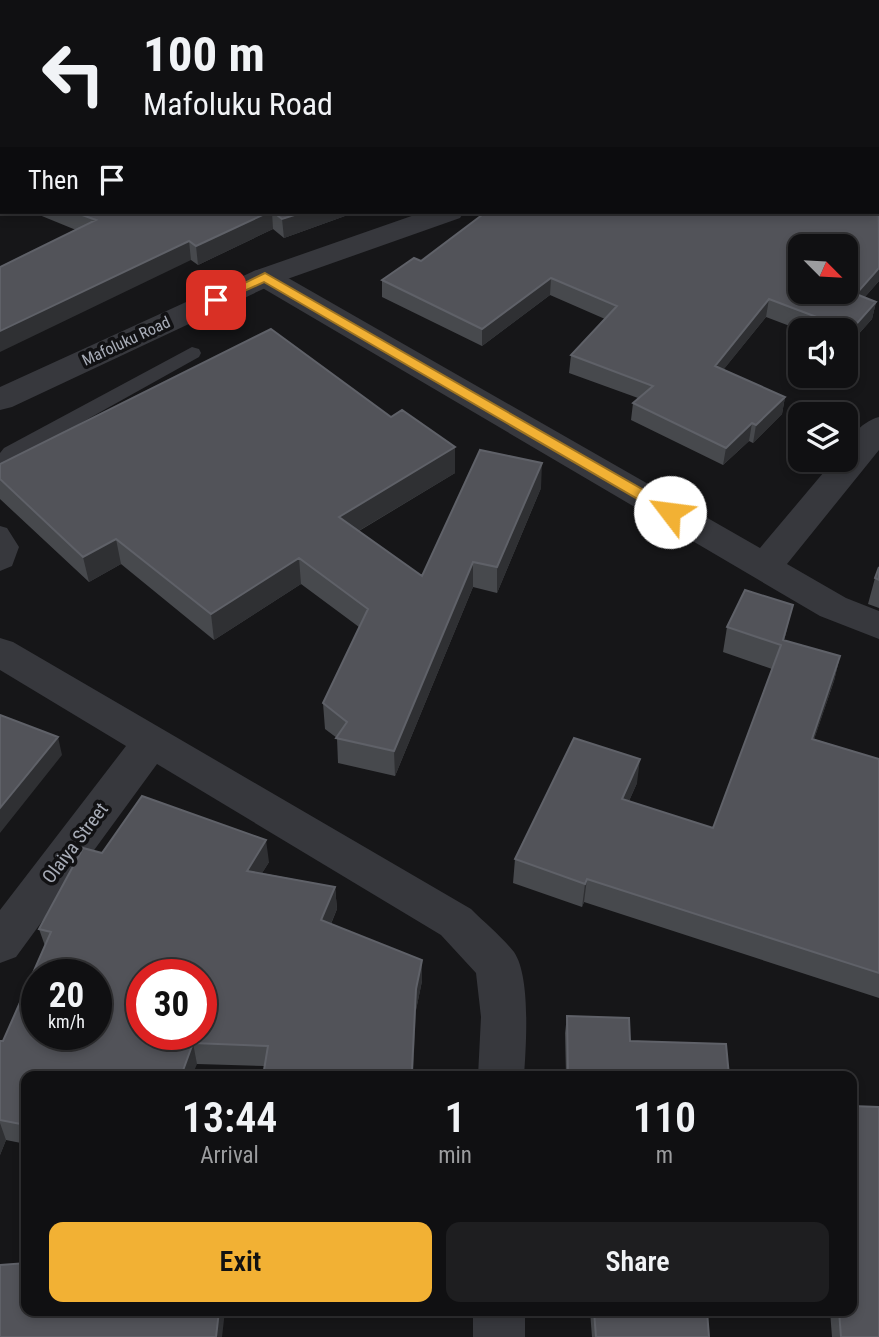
<!DOCTYPE html>
<style>
body{margin:0;font-family:"Roboto Condensed",sans-serif;background:#1e1e20;color:#f1f3f6;height:100vh;display:flex;flex-direction:column;font-size:26px;white-space:nowrap}
*{box-sizing:border-box;margin:0}
p{font-size:23px;color:#9c9d9f}
.icon{flex:none;width:38px;height:38px;fill:none;stroke:currentColor;stroke-width:2;stroke-linecap:round;stroke-linejoin:round}
.map{position:relative;flex:1;overflow:hidden}
.side{position:absolute;left:21px;top:1071px;width:836px;height:245px;display:flex;flex-direction:column;background:#101012;border-radius:14px;box-shadow:0 4px 10px #0003,0 0 0 2px #303032}
.side>*{flex:none}
.guide{position:absolute;left:0px;top:0px;width:880px;height:214px;box-shadow:0 4px 10px #0003,0 0 0 2px #303032;background:#101012;color:#f1f3f6;overflow:hidden}
.needle{width:46px;rotate:114deg}
.controls{position:absolute;left:788px;top:234px;display:grid;gap:14px}
.controls a{display:grid;place-items:center;width:70px;height:70px;border-radius:14px;background:#101012;box-shadow:0 4px 10px #0003,0 0 0 2px #303032;font-size:35px}
.speed{position:absolute;left:21px;top:959px;display:flex;gap:14px;font-size:35px;font-weight:700;text-align:center}
.speed>*{display:grid;place-content:center;width:91px;height:91px;border-radius:50%;background:#101012;box-shadow:0 4px 10px #0003,0 0 0 2px #303032;line-height:1}
.speed small{font-size:18px;font-weight:400}
.speed .limit{border:10px solid #d22;background:#fff;color:#111}
.pin{position:absolute;display:grid;place-items:center;width:60px;height:60px;color:#fff;margin:-30px;border-radius:14px;box-shadow:0 4px 10px #0006}
.me{position:absolute;width:77px;margin:-38px;rotate:300deg;stroke-linejoin:round;filter:drop-shadow(0 0 5px #0008)}
.turn{display:flex;align-items:center;gap:24px;height:147px;padding:0 28px;font-size:32px}
.turn .icon{width:91px;height:91px;stroke-width:2.5}
.turn b{display:block;font-size:49px;line-height:60px}
.then{display:flex;align-items:center;height:66px;padding:0 28px;background:#0003;gap:14px;font-size:26px}
.eta{display:flex;justify-content:space-evenly;align-items:center;height:119px;text-align:center}
.eta b{font-size:42px;font-weight:600;line-height:49px}
.cta{display:flex;gap:14px;margin-top:auto;padding:14px 28px}
.cta a{flex:1;height:80px;border-radius:14px;background:#f2b134;color:#111;font-size:28px;font-weight:600;line-height:80px;text-align:center}
.cta a+a{background:#1e1e20;color:#f1f3f6}
.map>svg:first-child{display:block}
</style>
<div class="map">
<svg width="879" height="1337" viewBox="0 0 879 1337">
<rect width="100%" height="100%" fill="#161618"/>
<g fill="none" stroke-linecap="round" stroke-linejoin="round">
<path fill="#37383d" fill-rule="evenodd" d="M 192,347 L 199,349 L 201,353 L 199,357 L 18,458 L 7,472 L 0,474 L 0,453 L 4,448 Z
M 0,526 L 7,528 L 19,547 L 12,566 L 0,571 Z"/>
<path fill="#37383d" fill-rule="evenodd" d="M 460,0 L 488,0 L 459,2 Z
M 0,151 L 2,151 L 0,168 Z
M 265,268 L 276,271 L 760,548 L 834,460 L 845,460 C 845,441 860,422 879,417 L 879,450 L 787,564 L 846,598 L 879,611 L 879,639 L 820,616 L 254,283 L 250,277 L 254,271 Z
M 0,638 L 13,642 L 471,909 C 485,923 502,937 514,952 C 531,977 526,1046 524,1076 L 478,1076 L 481,1017 L 476,973 L 441,935 L 157,764 L 16,957 L 0,963 L 0,910 L 126,746 L 0,670 Z
M 473,1311 L 525,1311 L 525,1337 L 473,1337 Z"/>
<path fill="#37383d" fill-rule="evenodd" d="M 716,0 L 740,0 L 740,2 L 716,2 Z
M 423,212 L 464,212 L 460,218 L 276,283 L 12,407 L 0,410 L 0,387 L 254,271 Z"/>
</g>
<path fill="#47494d" d="M 817,0 L 879,0 L 879,58 L 878,2 L 817,2 Z
M 879,68 L 879,281 L 864,298 L 876,302 L 872,319 L 847,347 L 845,347 L 845,331 L 803,331 L 766,317 L 723,370 L 785,397 L 782,414 L 753,443 L 749,441 L 723,465 L 631,420 L 633,403 L 638,398 L 569,373 L 571,355 L 605,319 L 550,295 L 482,346 L 382,297 L 382,280 L 421,261 L 878,212 Z
M 32,212 L 356,212 L 284,238 L 273,229 L 198,265 L 191,260 L 76,230 Z
M 391,417 L 455,447 L 455,473 L 359,531 L 422,576 L 541,488 L 497,593 L 473,587 L 395,776 L 338,763 L 337,738 L 325,729 L 323,703 L 359,627 L 301,584 L 214,640 L 121,564 L 89,582 L 0,499 L 0,464 Z
M 879,567 L 879,608 L 868,604 L 875,578 Z
M 727,627 L 787,629 L 784,640 L 840,656 L 834,681 L 814,739 L 879,759 L 879,998 L 584,902 L 582,907 L 513,883 L 515,859 L 637,783 L 629,801 L 713,828 L 772,669 L 723,652 Z
M 102,853 L 269,862 L 262,873 L 335,887 L 337,909 L 331,924 L 422,960 L 422,981 L 416,1010 L 265,1066 L 197,1064 L 26,1076 L 26,1144 L 6,1140 L 0,1155 L 0,1041 L 3,1041 L 45,946 L 39,929 Z
M 567,1016 L 630,1041 L 729,1076 L 566,1076 L 565,1033 Z
M 590,1311 L 707,1311 L 709,1337 L 592,1337 Z
M 830,1311 L 852,1311 L 879,1337 L 832,1337 Z"/>
<path fill="#2f3033" d="M 450,0 L 461,0 L 461,2 L 449,2 Z
M 2,100 L 2,119 L 0,120 L 0,101 Z
M 269,212 L 272,212 L 273,229 L 198,265 L 196,246 Z
M 304,212 L 356,212 L 284,238 L 282,219 Z
M 189,241 L 191,260 L 0,352 L 0,331 Z
M 879,268 L 879,281 L 852,312 L 856,294 Z
M 551,278 L 550,295 L 482,346 L 482,329 Z
M 769,299 L 766,317 L 712,384 L 715,366 Z
M 876,302 L 872,319 L 847,347 L 851,330 Z
M 785,397 L 782,414 L 753,443 L 756,425 Z
M 752,423 L 749,441 L 723,465 L 726,448 Z
M 455,447 L 455,473 L 340,542 L 339,517 Z
M 542,463 L 541,488 L 497,593 L 497,567 Z
M 116,539 L 121,564 L 89,582 L 83,557 Z
M 299,558 L 301,584 L 214,640 L 211,614 Z
M 473,562 L 473,587 L 395,776 L 394,751 Z
M 793,605 L 778,665 L 783,640 Z
M 840,656 L 834,681 L 806,763 L 812,739 Z
M 58,737 L 62,755 L 0,833 L 0,808 Z
M 640,759 L 637,783 L 619,823 L 622,799 Z
M 266,840 L 269,862 L 250,893 L 247,871 Z
M 587,879 L 584,902 L 582,907 L 585,884 Z
M 335,887 L 337,909 L 323,942 L 321,920 Z
M 422,960 L 422,981 L 416,1010 L 413,1076 L 412,1076 L 416,989 Z
M 193,1043 L 197,1064 L 192,1076 L 181,1076 Z
M 0,1123 L 6,1140 L 0,1155 Z
M 219,1311 L 225,1311 L 222,1337 L 216,1337 Z"/>
<path fill="#525359" stroke="#5f6168" stroke-width="2" fill-rule="evenodd" d="M 102,0 L 450,0 L 449,2 L 103,2 Z
M 508,0 L 686,0 L 683,2 L 503,2 Z
M 822,0 L 879,0 L 879,39 L 878,2 L 824,2 Z
M 0,33 L 2,33 L 2,100 L 0,101 Z
M 878,67 L 879,268 L 856,294 L 876,302 L 851,330 L 769,299 L 715,366 L 785,397 L 756,425 L 752,423 L 726,448 L 633,403 L 653,386 L 571,355 L 617,306 L 551,278 L 482,329 L 382,280 L 414,258 L 421,261 L 486,212 L 878,212 ZM 800,247 L 845,247 L 845,292 L 800,292 Z
M 74,212 L 269,212 L 196,246 L 189,241 L 0,331 L 0,267 L 96,220 Z
M 273,212 L 304,212 L 282,219 Z
M 271,329 L 391,417 L 402,410 L 455,447 L 339,517 L 422,576 L 480,450 L 542,463 L 497,567 L 473,562 L 394,751 L 336,738 L 347,722 L 323,703 L 368,609 L 299,558 L 211,614 L 116,539 L 83,557 L 0,479 L 0,464 Z
M 879,567 L 879,580 L 875,578 Z
M 745,590 L 793,605 L 783,640 L 840,656 L 812,739 L 879,759 L 879,973 L 587,879 L 585,884 L 515,859 L 574,738 L 640,759 L 622,799 L 713,828 L 781,645 L 727,627 Z
M 0,715 L 58,737 L 0,808 Z
M 142,796 L 266,840 L 247,871 L 335,887 L 321,920 L 422,960 L 416,989 L 412,1070 L 421,1071 L 421,1076 L 263,1076 L 268,1046 L 193,1043 L 181,1076 L 26,1076 L 26,1125 L 0,1120 L 0,1041 L 3,1041 L 51,932 L 39,929 L 83,848 L 102,853 ZM 37,975 L 96,975 L 96,1034 L 37,1034 ZM 142,975 L 201,975 L 201,1034 L 142,1034 Z
M 567,1016 L 629,1018 L 630,1041 L 726,1044 L 729,1076 L 568,1076 Z
M 852,1106 L 879,1107 L 879,1337 L 841,1337 L 839,1311 L 852,1311 Z
M 26,1263 L 26,1311 L 219,1311 L 216,1337 L 0,1337 L 0,1265 Z
M 594,1311 L 707,1311 L 709,1337 L 596,1337 Z"/>
<path fill="#f2b134" stroke="#9d7322" stroke-width="2" d="M 265,273 L 675,508 L 677,512 L 670,516 L 665,515 L 264,282 L 220,302 L 216,304 L 210,300 Z"/>
<g text-anchor="middle" dominant-baseline="central" stroke-width="7" stroke-linejoin="round" paint-order="stroke">
<g font-size="16" fill="#a8adb8" stroke="#111113">
<text transform="translate(126 341) rotate(-25)">Mafoluku Road</text>
</g>
<g font-size="19" fill="#a8adb8" stroke="#111113">
<text transform="translate(75 843) rotate(-53)">Olaiya Street</text>
</g>
</g>
</svg>
<div class="controls">
<a><svg class="needle" viewBox="-14 -14 28 28"><path d="M0-13l5 13h-10z" fill="#e53935"/><path d="M0 13l5-13h-10z" fill="#9c9d9f"/></svg></a>
<a><svg class="icon" aria-label="sound" viewBox="0 0 24 24"><path d="M4 9h4l5-4v14l-5-4H4zM17 9q2 3 0 6"/></svg></a>
<a><svg class="icon" aria-label="layers" viewBox="0 0 24 24"><path d="M12 4l9 5-9 5-9-5zM3 14l9 5 9-5"/></svg></a>
</div>
<div class="speed"><div>20<small>km/h</small></div><div class="limit">30</div></div>
<div class="pin" style="left:216px;top:300px;background:#d93025"><svg class="icon" aria-label="arrive" viewBox="0 0 24 24"><path d="M6 21V4h12l-3 4 3 4H6"/></svg></div>
<svg class="me" style="left:670px;top:512px" viewBox="-20 -20 40 40"><circle r="19" fill="#fff"/><path d="M0-13L10 11 0 6-10 11z" fill="#f2b134"/></svg>
<div class="guide">
<div class="turn"><svg class="icon" aria-label="left" viewBox="0 0 24 24"><path d="M17 20v-9H6M10 6l-5 5 5 5"/></svg><div><b>100 m</b>Mafoluku Road</div></div>
<div class="then">Then<svg class="icon" aria-label="arrive" viewBox="0 0 24 24"><path d="M6 21V4h12l-3 4 3 4H6"/></svg></div>
</div>
<section class="side">
<div class="eta">
<div><b>13:44</b><p>Arrival</p></div>
<div><b>1</b><p>min</p></div>
<div><b>110</b><p>m</p></div>
</div>
<div class="cta"><a>Exit</a><a>Share</a></div>
</section>
</div>
